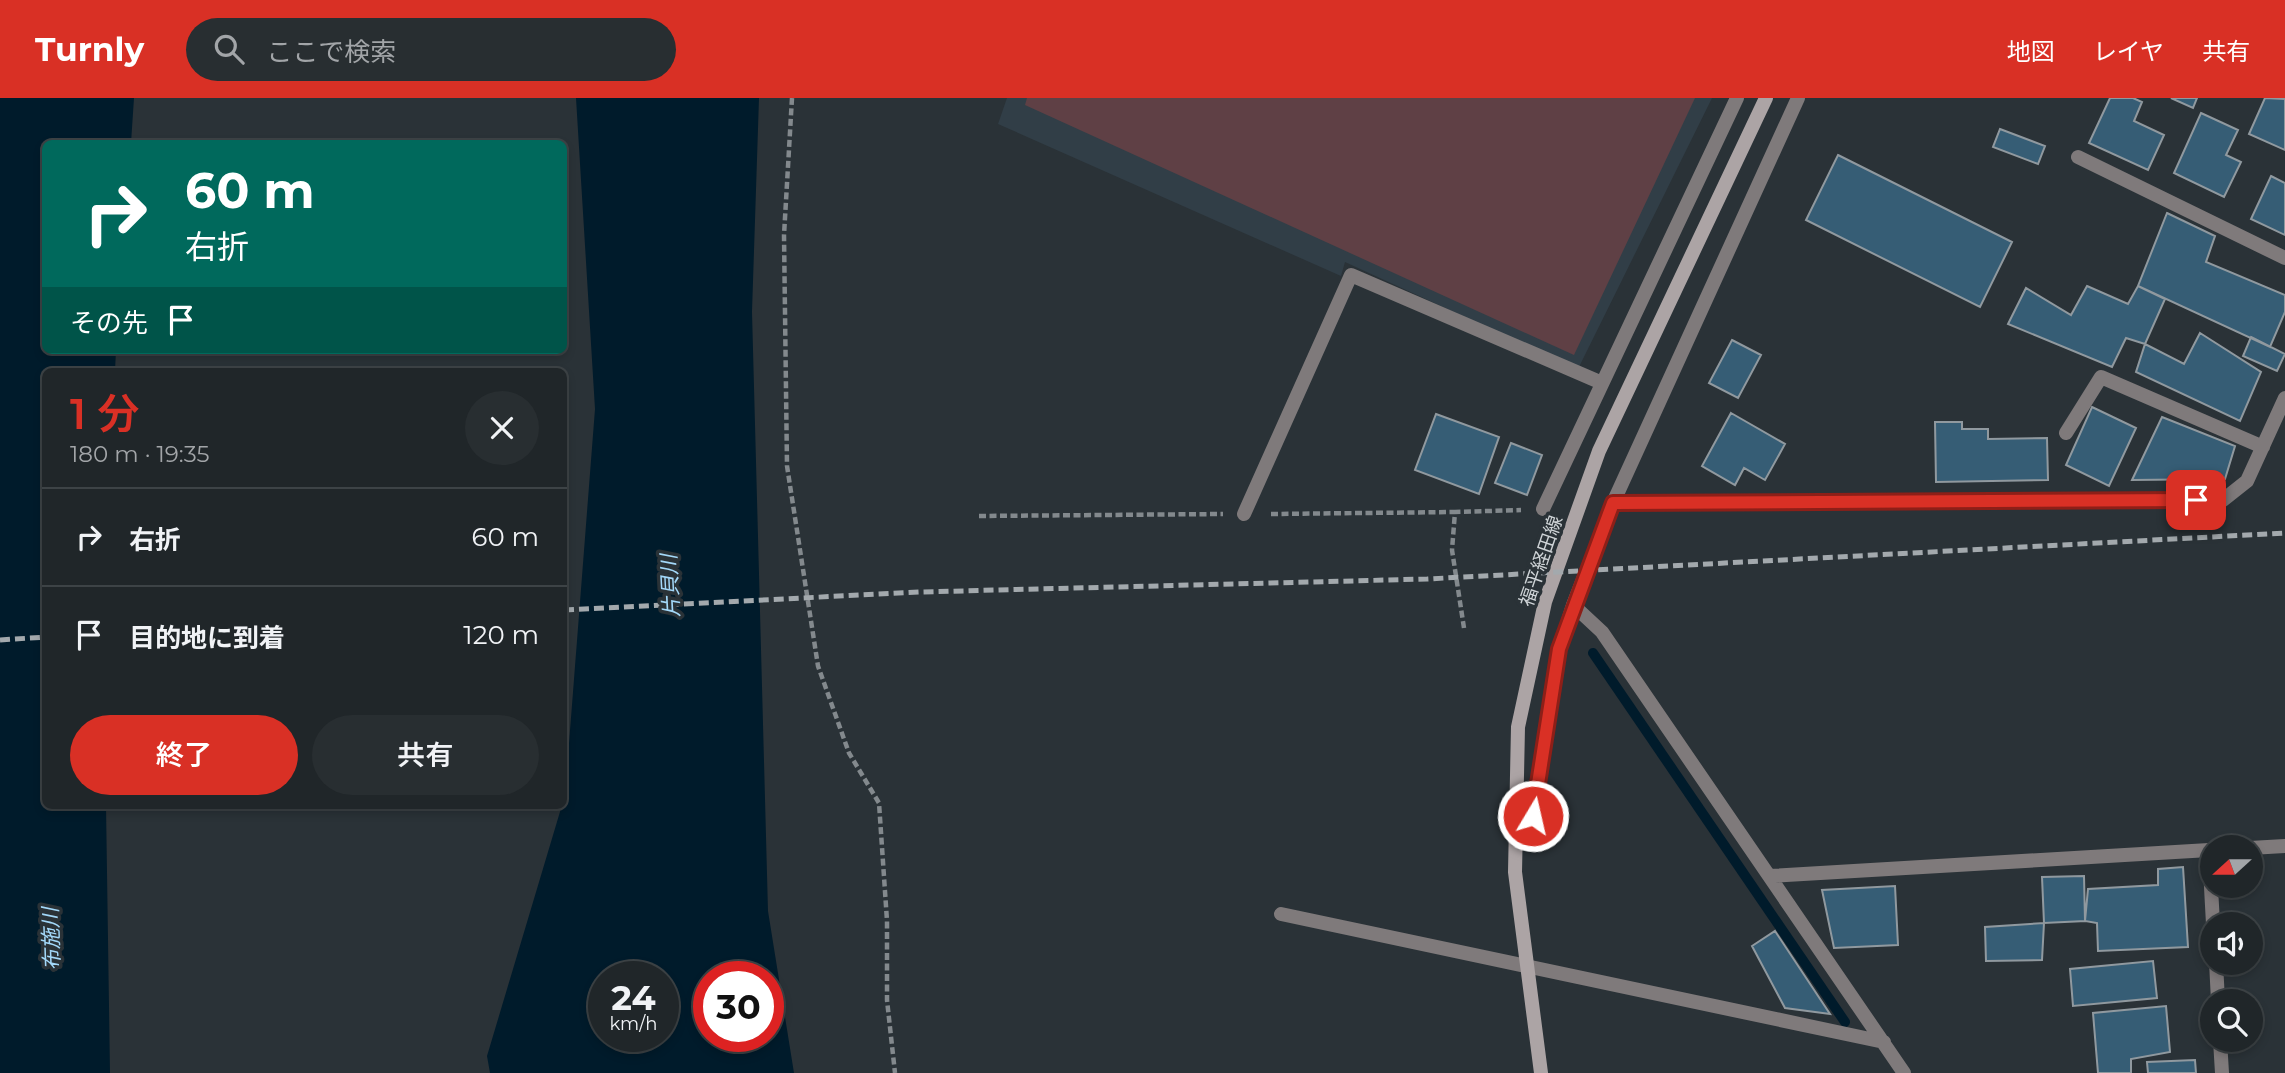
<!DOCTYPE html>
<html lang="ja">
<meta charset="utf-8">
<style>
body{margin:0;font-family:Montserrat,"Noto Sans JP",sans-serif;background:#282e31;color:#f1f3f6;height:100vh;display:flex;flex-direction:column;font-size:26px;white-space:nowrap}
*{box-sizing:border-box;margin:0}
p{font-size:23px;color:#a2a5a8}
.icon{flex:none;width:38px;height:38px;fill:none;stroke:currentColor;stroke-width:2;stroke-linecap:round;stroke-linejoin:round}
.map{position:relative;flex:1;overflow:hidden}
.panel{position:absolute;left:42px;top:270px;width:525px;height:441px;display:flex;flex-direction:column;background:#202629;border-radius:10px;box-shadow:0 4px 10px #0003,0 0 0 2px #3d4346}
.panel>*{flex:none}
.guide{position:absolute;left:42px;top:42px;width:525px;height:214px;border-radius:10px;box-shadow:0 4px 10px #0003,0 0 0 2px #3d4346;background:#00695c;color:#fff;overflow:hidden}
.needle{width:46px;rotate:249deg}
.fabs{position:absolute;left:2200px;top:737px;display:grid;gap:14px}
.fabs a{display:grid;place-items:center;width:63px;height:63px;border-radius:50%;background:#202629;box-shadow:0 4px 10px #0003,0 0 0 2px #3d4346;font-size:35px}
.speed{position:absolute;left:588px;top:863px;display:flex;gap:14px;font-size:35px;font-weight:700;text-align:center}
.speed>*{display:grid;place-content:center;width:91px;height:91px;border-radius:50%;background:#202629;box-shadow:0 4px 10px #0003,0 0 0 2px #3d4346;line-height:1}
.speed small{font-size:18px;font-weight:400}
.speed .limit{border:10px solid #d22;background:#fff;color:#111}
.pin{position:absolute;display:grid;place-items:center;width:60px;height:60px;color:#fff;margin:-30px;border-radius:14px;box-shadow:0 4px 10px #0006}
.me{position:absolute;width:77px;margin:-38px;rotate:9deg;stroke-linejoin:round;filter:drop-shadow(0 0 5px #0008)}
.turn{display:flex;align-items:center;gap:24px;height:147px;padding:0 28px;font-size:32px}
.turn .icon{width:91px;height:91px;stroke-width:2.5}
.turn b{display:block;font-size:49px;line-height:60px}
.then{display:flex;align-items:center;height:66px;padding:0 28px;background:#0003;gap:14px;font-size:26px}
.round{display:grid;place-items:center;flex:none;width:74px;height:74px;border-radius:37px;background:#282e31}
.head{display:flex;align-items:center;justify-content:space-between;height:119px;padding:0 28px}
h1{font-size:42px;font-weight:600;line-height:52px;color:#d93025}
.primary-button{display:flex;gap:14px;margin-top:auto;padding:14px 28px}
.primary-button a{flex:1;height:80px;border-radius:42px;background:#d93025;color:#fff;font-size:28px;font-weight:600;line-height:80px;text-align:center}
.primary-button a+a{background:#282e31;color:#f1f3f6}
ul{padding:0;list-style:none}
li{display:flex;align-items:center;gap:21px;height:98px;padding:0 28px;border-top:2px solid #3d4346}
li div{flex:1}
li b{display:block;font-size:26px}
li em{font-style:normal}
header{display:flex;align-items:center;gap:42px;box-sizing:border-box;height:98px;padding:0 35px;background:#d93025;color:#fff}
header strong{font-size:33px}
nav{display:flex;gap:38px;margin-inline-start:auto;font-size:24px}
.search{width:490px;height:63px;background:#282e31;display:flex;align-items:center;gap:18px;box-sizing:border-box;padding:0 24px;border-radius:38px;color:#a2a5a8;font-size:26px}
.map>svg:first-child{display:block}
</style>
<header>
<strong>Turnly</strong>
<div class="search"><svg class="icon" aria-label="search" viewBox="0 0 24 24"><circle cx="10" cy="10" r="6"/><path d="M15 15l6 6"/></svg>ここで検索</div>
<nav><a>地図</a><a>レイヤ</a><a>共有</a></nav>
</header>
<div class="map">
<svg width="2285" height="975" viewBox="0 0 2285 975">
<rect width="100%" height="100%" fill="#2a3237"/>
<path fill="#313e47" d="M 1007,0 L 1712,0 L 1578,271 L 1345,164 L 1341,178 L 998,26 Z"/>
<path fill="#5f4045" d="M 1027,0 L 1695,0 L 1574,257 L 1025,7 Z"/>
<path fill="#001b2b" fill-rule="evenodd" d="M 0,0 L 134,0 L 131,45 L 46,46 L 46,252 L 116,252 L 115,273 L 46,273 L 46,707 L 106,707 L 110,975 L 0,975 Z
M 576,0 L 759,0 L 752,214 L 768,813 L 794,975 L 490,975 L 487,958 L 565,697 L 595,311 ZM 604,878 L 663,878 L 663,938 L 604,938 ZM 709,878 L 768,878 L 768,938 L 709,938 Z"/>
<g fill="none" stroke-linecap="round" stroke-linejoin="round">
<path stroke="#001b2b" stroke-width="10" d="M 1593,555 L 1845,924"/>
</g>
<path fill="#365d75" stroke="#90999f" stroke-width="2" d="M 2110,0 L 2133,0 L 2142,4 L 2134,23 L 2164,37 L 2148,72 L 2089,45 Z
M 2171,0 L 2197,0 L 2193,10 Z
M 2265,0 L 2285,1 L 2285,52 L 2249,36 Z
M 2201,15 L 2238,32 L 2226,57 L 2241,64 L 2224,99 L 2174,75 Z
M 2000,31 L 2045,48 L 2038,66 L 1993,49 Z
M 1838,57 L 2012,144 L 1980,209 L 1806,122 Z
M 2271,78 L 2285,85 L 2285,137 L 2251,121 Z
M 2167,115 L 2215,138 L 2206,164 L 2285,197 L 2285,214 L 2270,249 L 2138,188 Z
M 2087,188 L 2128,206 L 2138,188 L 2165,201 L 2145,246 L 2126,240 L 2112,269 L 2008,226 L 2026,190 L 2071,217 Z
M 2200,235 L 2261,274 L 2240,323 L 2136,274 L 2145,246 L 2184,266 Z
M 2251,239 L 2285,256 L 2277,273 L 2243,258 Z
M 1732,242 L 1761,257 L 1738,300 L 1709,285 Z
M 2092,309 L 2136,330 L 2109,388 L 2066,367 Z
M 1731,315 L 1785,346 L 1765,382 L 1744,370 L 1735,387 L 1702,368 Z
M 1436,316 L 1499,339 L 1479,396 L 1415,372 Z
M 2162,319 L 2235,348 L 2225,381 L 2132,382 Z
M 1935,324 L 1962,324 L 1962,331 L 1988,331 L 1988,341 L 2047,340 L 2048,382 L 1936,384 Z
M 1511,345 L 1542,357 L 1527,397 L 1495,385 Z
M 2183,769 L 2188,849 L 2098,853 L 2097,825 L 2085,823 L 2088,791 L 2158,787 L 2158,771 Z
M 2084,778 L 2085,823 L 2044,825 L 2042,779 Z
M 1895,788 L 1898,847 L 1834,850 L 1822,792 Z
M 2044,825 L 2042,862 L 1986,863 L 1985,829 Z
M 1775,833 L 1830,916 L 1785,910 L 1752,848 Z
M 2153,863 L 2157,900 L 2073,908 L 2070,871 Z
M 2166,908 L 2170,954 L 2131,961 L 2131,975 L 2098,975 L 2093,915 Z
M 2195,962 L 2196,975 L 2148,975 L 2147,964 Z"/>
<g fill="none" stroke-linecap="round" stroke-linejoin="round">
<path stroke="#83898d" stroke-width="4.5" stroke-dasharray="7 3.5" stroke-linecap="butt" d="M 792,0 L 784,137 L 787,368 L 818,568 L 849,655 L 879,705 L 887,823 L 887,902 L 895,975
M 1271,416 L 1455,414
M 979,418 L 1223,416
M 1464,530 L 1452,452 L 1455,414 L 1521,412"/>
<path stroke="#7f7a7b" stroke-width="14" d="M 2078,59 L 2285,160
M 2066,335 L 2101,279 L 2263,349
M 1613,405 L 2223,402 L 2247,383 L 2285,300
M 1543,411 L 1737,0
M 1244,416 L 1351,177 L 1602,285
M 1573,507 L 1602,534 L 1904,975
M 1533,718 L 1559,551 L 1573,507 L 1613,405 L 1798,0
M 2250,750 L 2285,748
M 2212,752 L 2209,752 L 2213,826
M 1770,778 L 2209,752
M 1281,816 L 1884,944
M 2216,864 L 2218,903
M 2220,942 L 2222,975"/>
<path stroke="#aca4a5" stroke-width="14" d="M 1541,975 L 1515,774 L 1518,629 L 1545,504 L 1599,353 L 1766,0"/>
<path stroke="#a3a9ad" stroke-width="5" stroke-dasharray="10 5" stroke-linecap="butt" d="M 564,512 L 920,494 L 1427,481 L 2285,435
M 0,542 L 46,539"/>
</g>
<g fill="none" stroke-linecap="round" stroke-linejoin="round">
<defs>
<path id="route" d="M 1533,718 L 1559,551 L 1613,405 L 2196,402"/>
</defs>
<use href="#route" stroke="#8d1f18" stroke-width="18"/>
<use href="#route" stroke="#d93025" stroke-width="12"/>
</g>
<g text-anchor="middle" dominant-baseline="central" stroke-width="7" stroke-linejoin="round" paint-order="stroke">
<g font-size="19" fill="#cfd4d7" stroke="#2a3237">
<text transform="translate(1541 463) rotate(-71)">福平経田線</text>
</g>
<g font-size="21" font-style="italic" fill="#a3d8f9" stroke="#2a3237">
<text transform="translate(670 488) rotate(-93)">片貝川</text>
<text transform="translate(51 841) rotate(-92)">布施川</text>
</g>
</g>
</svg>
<div class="fabs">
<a><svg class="needle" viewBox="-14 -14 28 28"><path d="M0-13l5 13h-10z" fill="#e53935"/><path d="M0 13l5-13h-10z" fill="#a2a5a8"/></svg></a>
<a><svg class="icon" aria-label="sound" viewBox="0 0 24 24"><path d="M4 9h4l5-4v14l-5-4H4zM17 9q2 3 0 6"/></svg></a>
<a><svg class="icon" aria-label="search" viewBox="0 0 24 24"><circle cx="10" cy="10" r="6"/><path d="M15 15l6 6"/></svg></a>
</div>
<div class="speed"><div>24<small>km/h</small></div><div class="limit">30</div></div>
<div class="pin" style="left:2196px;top:402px;background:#d93025"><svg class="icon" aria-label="arrive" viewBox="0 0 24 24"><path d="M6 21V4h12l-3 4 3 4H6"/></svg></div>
<svg class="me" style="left:1533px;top:718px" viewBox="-20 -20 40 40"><circle r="17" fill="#d93025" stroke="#fff" stroke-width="3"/><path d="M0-11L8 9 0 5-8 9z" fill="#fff"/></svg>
<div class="guide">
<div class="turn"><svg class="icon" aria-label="right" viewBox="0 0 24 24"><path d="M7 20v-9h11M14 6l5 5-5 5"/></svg><div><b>60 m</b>右折</div></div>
<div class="then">その先<svg class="icon" aria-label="arrive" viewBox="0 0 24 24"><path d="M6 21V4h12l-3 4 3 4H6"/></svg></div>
</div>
<section class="panel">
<div class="head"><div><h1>1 分</h1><p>180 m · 19:35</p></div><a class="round"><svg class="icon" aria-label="close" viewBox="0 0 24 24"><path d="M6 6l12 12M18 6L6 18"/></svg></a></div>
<ul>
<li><svg class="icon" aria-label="right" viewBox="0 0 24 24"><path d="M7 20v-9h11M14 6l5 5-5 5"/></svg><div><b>右折</b></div><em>60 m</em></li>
<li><svg class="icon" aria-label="arrive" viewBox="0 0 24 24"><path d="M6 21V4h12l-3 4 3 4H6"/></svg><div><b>目的地に到着</b></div><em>120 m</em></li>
</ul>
<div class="primary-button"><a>終了</a><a>共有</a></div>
</section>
</div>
